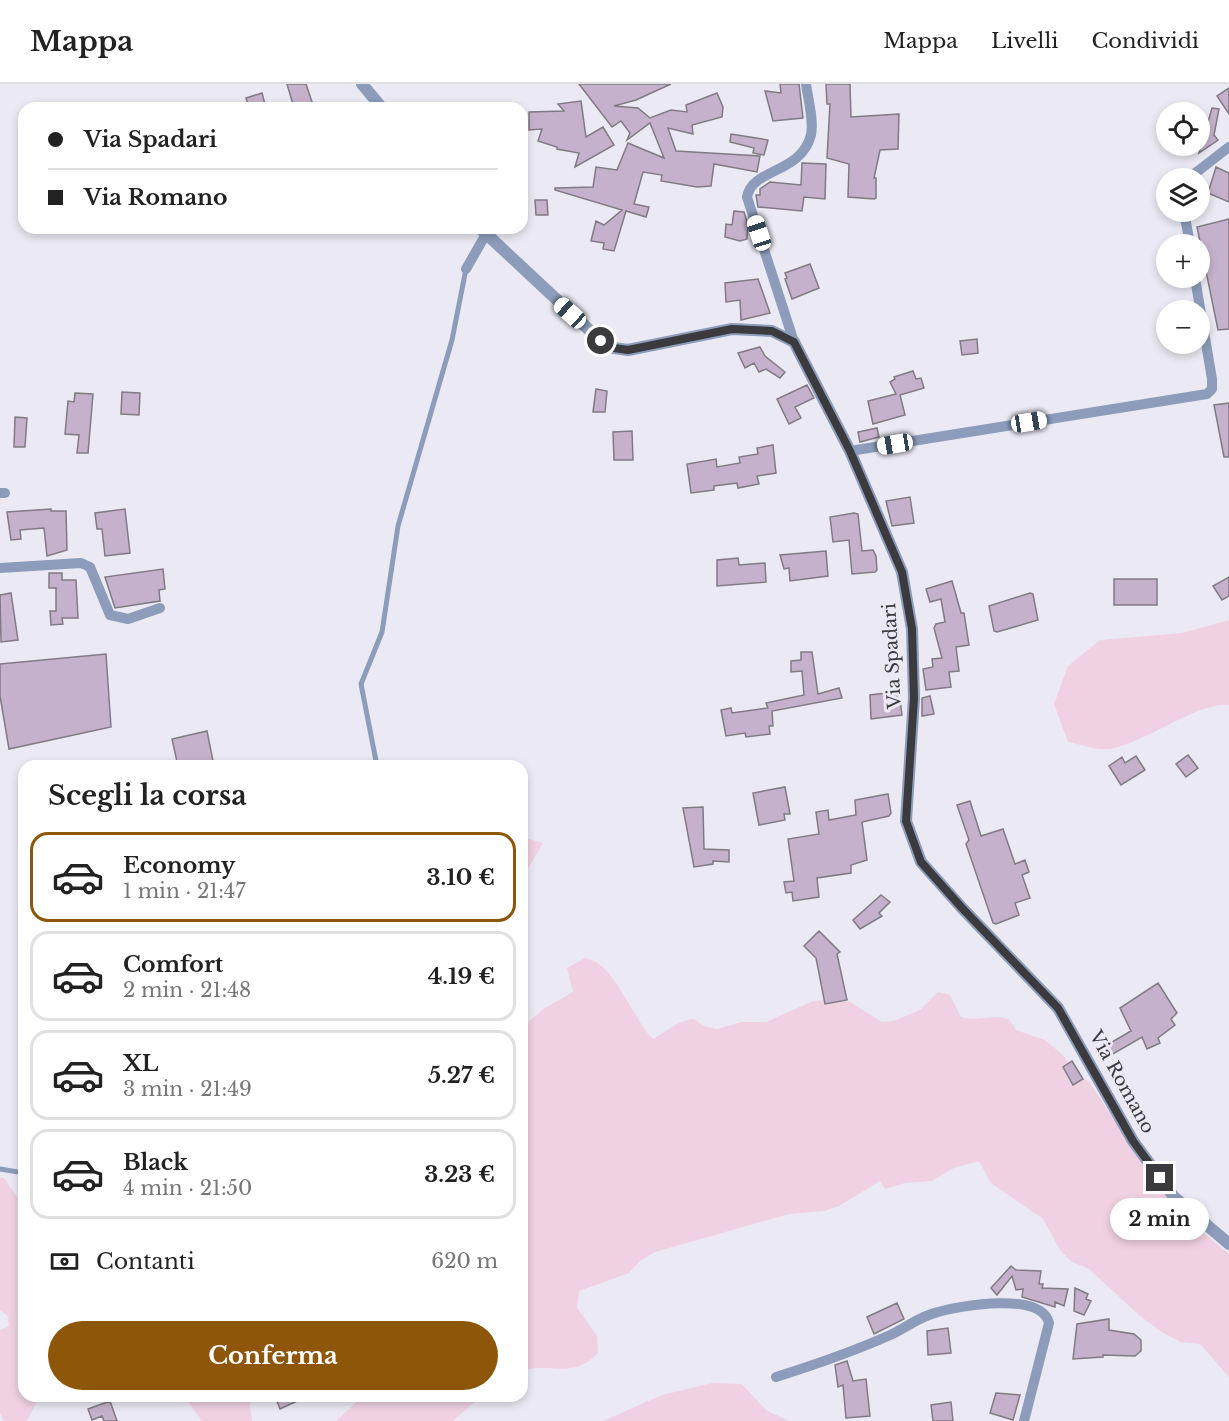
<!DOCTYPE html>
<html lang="it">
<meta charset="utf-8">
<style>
body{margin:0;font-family:"Libre Baskerville",serif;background:#f6f6f6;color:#222;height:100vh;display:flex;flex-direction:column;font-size:22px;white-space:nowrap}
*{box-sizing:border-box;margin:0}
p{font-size:20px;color:#767676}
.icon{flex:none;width:33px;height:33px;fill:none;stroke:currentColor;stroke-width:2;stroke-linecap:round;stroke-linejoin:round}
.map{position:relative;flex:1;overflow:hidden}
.side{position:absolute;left:18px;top:676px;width:510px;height:642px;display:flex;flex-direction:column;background:#fff;border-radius:18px;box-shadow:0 3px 9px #0003}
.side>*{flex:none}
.top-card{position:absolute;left:18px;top:18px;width:510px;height:132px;border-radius:18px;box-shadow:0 3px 9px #0003;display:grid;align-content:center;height:132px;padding:0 30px;background:#fff}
.fabs{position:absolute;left:1156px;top:18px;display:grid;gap:12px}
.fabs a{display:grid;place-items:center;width:54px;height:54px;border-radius:50%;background:#fff;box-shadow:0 3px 9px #0003;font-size:30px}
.end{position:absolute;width:27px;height:27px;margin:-14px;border:8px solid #3b3b3f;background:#fff;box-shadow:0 0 0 3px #fff}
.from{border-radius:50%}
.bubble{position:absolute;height:42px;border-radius:21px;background:#fff;box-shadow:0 3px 9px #0003;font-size:20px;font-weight:700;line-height:42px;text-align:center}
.car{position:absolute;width:18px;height:36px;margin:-18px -9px;border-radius:8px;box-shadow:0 0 4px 2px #0007;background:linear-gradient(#fff 24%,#345 0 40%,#fff 0 76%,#345 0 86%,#fff 0)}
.top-card b{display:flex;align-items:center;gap:21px;height:57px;font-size:22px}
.top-card b+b{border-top:2px solid #e0e0e0}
.top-card i{width:15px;height:15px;background:#222}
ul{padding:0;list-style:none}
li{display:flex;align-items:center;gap:18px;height:90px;margin:0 12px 9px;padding:0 18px;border:3px solid #e0e0e0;border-radius:18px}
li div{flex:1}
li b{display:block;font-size:22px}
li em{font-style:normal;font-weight:700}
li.active{border-color:#8d5608}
li>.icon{width:54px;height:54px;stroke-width:1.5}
h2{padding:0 30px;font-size:27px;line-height:72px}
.pay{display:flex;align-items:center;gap:15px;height:66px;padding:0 30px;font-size:22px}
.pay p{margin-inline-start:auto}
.action{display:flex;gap:12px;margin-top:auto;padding:12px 30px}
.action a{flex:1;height:69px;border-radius:36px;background:#8d5608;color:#fff;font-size:24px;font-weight:700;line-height:69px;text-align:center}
header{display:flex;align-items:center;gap:36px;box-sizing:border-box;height:84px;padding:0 30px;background:#fff;border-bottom:2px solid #e0e0e0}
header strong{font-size:28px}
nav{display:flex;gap:33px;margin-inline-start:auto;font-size:21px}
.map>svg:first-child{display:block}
.green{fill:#f0d1e1}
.building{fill:#c6b1cd;stroke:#807a82;stroke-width:1.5}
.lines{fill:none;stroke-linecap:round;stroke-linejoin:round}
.service{stroke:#8c9cba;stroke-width:5}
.minor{stroke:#8c9cba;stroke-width:10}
.tertiary{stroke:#8c9cba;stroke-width:12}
.route{stroke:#3b3b3f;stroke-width:8}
.labels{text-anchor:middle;stroke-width:6;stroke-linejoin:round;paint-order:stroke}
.street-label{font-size:18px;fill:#3b3b3f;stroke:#ebeaf4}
</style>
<header>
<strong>Mappa</strong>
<nav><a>Mappa</a><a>Livelli</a><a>Condividi</a></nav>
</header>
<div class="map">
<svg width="1229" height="1337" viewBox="0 0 1229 1337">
<rect width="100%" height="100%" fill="#ebeaf4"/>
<path class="green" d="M 1229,536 L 1229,621 C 1197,618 1146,659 1110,665 C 1097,667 1080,660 1068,658 L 1054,620 L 1068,582 L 1100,556 L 1182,549 Z
M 522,753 L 543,759 L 522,795 Z
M 585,874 C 615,878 632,935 653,955 C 668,947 676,937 694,935 L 704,942 L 717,945 L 741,938 L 766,938 L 813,917 L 825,916 L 850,918 L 882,938 L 894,937 L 920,926 L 938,908 L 950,911 L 961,933 C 978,938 992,930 1009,935 L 1016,946 L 1045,956 L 1063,971 L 1075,988 L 1089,998 L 1156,1098 L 1189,1137 L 1229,1170 L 1229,1293 L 1200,1260 L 1181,1258 L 1160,1247 L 1140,1232 L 1089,1185 L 1072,1178 L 1060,1166 L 1043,1135 L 991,1099 L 979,1077 L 954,1084 L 932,1097 L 905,1099 L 885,1105 L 880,1097 L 839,1122 L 824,1127 L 789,1130 L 655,1168 L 640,1177 L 629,1189 L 579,1207 L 577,1224 L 597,1252 L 598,1269 C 574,1295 553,1279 522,1286 L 522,943 L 545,924 L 573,908 L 567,884 Z
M 0,1094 L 4,1094 L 24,1123 L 24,1312 L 45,1313 L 37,1317 L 27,1337 L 4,1337 L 0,1329 L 0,1246 L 9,1242 L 8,1232 L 0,1226 Z
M 712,1299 L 742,1300 L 766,1326 L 789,1337 L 603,1337 L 662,1311 Z
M 185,1313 L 252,1313 L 250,1322 L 252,1337 L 202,1337 Z
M 362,1313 L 362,1312 L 480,1313 L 453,1337 L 336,1337 Z"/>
<path class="building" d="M 287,0 L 306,0 L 314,24 L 294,24 Z
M 579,0 L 671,0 L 636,16 L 614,22 L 638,24 L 650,34 L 671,26 L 687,28 L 686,21 L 717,9 L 723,23 L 722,33 L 692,41 L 693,50 L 668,44 L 676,67 L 760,72 L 757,88 L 714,80 L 711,102 L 697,103 L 661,97 L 662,91 L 643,88 L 634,120 L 649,123 L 646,133 L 626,127 L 614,167 L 603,165 L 604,159 L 591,157 L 596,137 L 604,141 L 622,126 L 555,106 L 555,104 L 593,103 L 596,83 L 617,86 L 628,59 L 664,74 L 650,39 L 627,56 L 630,49 L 621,37 L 612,43 Z
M 780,0 L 799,0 L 803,34 L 773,37 L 765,7 L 781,9 Z
M 826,0 L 850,0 L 851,33 L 899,30 L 898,65 L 880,66 L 874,94 L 876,94 L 876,114 L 874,115 L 848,113 L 849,80 L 827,74 L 830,20 L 827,20 Z
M 1229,4 L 1229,30 L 1217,12 Z
M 262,9 L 266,24 L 249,24 L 246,14 Z
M 581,17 L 586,53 L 603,43 L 614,61 L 575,83 L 579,69 L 557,65 L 557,63 L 538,57 L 542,45 L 529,46 L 529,28 L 564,27 L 558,20 Z
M 1212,24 L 1219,25 L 1214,51 L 1218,56 L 1199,69 Z
M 731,50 L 768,56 L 764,71 L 753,69 L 754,64 L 730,58 Z
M 802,79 L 826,80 L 825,115 L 804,113 L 802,127 L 758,123 L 756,111 L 760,111 L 760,105 L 770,98 L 801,101 Z
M 1216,83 L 1229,89 L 1229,118 L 1208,109 Z
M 535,116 L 547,116 L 548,131 L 536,131 Z
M 734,127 L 744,128 L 748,141 L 747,155 L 740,157 L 725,153 L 726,140 L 732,141 Z
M 1229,135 L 1229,245 L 1218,246 L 1197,143 Z
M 810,180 L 819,204 L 792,215 L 785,195 L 787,194 L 785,189 Z
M 758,195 L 770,229 L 741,236 L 740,216 L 726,218 L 725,199 Z
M 977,255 L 978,269 L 962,271 L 960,257 Z
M 760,263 L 765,272 L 785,288 L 780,294 L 766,285 L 759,288 L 754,279 L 745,284 L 738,269 Z
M 913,287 L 916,295 L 921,294 L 924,304 L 900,311 L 905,331 L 873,340 L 868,317 L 896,310 L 890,298 L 895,295 L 894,293 Z
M 807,301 L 814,314 L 795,323 L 801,334 L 789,340 L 777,315 Z
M 596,305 L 607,307 L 605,328 L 593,328 Z
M 122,308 L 140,309 L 139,331 L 121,330 Z
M 75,309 L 93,310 L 88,369 L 77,369 L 79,351 L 65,350 L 68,317 L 74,318 Z
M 1229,319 L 1229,373 L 1224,373 L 1214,321 Z
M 15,333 L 27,334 L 25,363 L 14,363 Z
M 877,344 L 879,353 L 860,358 L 858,348 Z
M 632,347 L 633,376 L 614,376 L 613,348 Z
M 773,361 L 776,389 L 757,392 L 759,400 L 738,404 L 737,399 L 714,402 L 714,406 L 691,409 L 687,380 L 716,375 L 717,383 L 740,379 L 739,373 L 758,370 L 757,364 Z
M 910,413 L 914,439 L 892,442 L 886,417 Z
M 51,425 L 51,427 L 66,427 L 67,466 L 47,472 L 44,444 L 20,446 L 21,455 L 11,456 L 7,428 Z
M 125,425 L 130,469 L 105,472 L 102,445 L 97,445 L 95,429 Z
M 854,429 L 858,430 L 862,467 L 873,466 L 876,472 L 877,486 L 875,488 L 852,490 L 849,456 L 833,458 L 830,433 Z
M 826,467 L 828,492 L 790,497 L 789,484 L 784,485 L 780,471 Z
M 738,474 L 739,481 L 765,479 L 766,498 L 717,502 L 717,476 Z
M 163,485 L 165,505 L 159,506 L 160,517 L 115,524 L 105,493 Z
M 49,489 L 62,489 L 62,496 L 76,496 L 78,534 L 62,534 L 63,540 L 51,541 L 50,527 L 56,527 L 56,504 L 49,504 Z
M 1229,493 L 1229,512 L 1222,516 L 1213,502 Z
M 1114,495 L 1157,495 L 1157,521 L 1114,521 Z
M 952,497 L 961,529 L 964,529 L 969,561 L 956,563 L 959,587 L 949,588 L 951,603 L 926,606 L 923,585 L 933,583 L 932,575 L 942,574 L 934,544 L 936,540 L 945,538 L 941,515 L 930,518 L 926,505 Z
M 11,509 L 18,556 L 1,558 L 0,511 Z
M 1030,509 L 1033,510 L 1038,536 L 997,548 L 994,547 L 989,522 Z
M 801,568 L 812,568 L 818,610 L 839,604 L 842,614 L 772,627 L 773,642 L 769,642 L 770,650 L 746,653 L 745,649 L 726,652 L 721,626 L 731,624 L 732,629 L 768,624 L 766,619 L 804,611 L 802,587 L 791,588 L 791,577 L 801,576 Z
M 106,570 L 111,643 L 9,665 L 0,612 L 0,580 Z
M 894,608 L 900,616 L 902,631 L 871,635 L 870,611 Z
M 930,612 L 934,630 L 922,632 L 922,614 Z
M 207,647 L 214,682 L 178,682 L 172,655 Z
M 1188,671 L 1198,684 L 1186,693 L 1176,680 Z
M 1136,672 L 1145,686 L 1121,701 L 1109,682 L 1122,673 L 1125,679 Z
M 785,703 L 790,730 L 784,730 L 785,736 L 759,741 L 753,709 Z
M 888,710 L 891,729 L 889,732 L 862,738 L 867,776 L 851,781 L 851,789 L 817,794 L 819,813 L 793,817 L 792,808 L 786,809 L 784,798 L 794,797 L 788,755 L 819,750 L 816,728 L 828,726 L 829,736 L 856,731 L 855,716 Z
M 970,717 L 981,752 L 1003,745 L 1015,780 L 1025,776 L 1029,788 L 1022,791 L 1030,814 L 1015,819 L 1019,831 L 996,840 L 993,839 L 966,760 L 969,756 L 957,721 Z
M 703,723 L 704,765 L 729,766 L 729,778 L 713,777 L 713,780 L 694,783 L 683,724 Z
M 881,811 L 890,818 L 879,829 L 882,832 L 860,845 L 853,836 Z
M 819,847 L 840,868 L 837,870 L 847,916 L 825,920 L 816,874 L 804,862 Z
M 1158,899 L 1177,929 L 1171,935 L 1175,941 L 1158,954 L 1160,959 L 1147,965 L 1142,953 L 1106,974 L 1100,965 L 1131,947 L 1120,924 Z
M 1072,977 L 1083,995 L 1073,1001 L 1063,983 Z
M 1011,1182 L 1016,1186 L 1041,1187 L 1039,1200 L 1043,1200 L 1042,1204 L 1068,1205 L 1064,1222 L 1055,1218 L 1055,1223 L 1022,1213 L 1023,1205 L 1016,1206 L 1012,1192 L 997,1211 L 991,1204 Z
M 1075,1204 L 1088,1210 L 1086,1215 L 1091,1217 L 1084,1231 L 1074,1227 Z
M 897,1219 L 904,1235 L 874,1250 L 867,1233 Z
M 1109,1235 L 1109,1246 L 1134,1250 L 1141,1256 L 1141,1267 L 1135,1272 L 1103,1271 L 1103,1273 L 1073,1275 L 1077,1240 Z
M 948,1244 L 951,1269 L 928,1271 L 927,1247 Z
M 847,1277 L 853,1297 L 866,1295 L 870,1332 L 846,1334 L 843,1301 L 838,1303 L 835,1281 Z
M 996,1309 L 1020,1311 L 1013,1336 L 990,1329 Z
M 275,1312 L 308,1312 L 280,1325 Z
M 110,1317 L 117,1337 L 104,1337 L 102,1332 L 92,1336 L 88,1325 Z
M 951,1318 L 953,1337 L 933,1337 L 931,1321 Z"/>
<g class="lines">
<path class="service" d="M 377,682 L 361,600 L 382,548 L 398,442 L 452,256 L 466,185
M 0,1085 L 24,1089"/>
<path class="minor" d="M 1189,94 L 1229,63
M 1184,128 L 1190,160
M 466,185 L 486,150
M 794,258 L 747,113 C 752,84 801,90 811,51 C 814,36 808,15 806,0
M 850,367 L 1207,310 L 1212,305 L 1212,295 L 1195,194
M 0,409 L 5,409
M 0,484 L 81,479 L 90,483 L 110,531 L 128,535 L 160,524
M 776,1293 C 814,1281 852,1268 888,1252 C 905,1245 919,1232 938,1228 C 960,1222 1041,1207 1049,1239 L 1024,1337"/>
<path class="tertiary" d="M 362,0 L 382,24
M 480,144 L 601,257 L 614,264 L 628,266 L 732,245 L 772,247 L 794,258 L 850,367 L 902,488 L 912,545 L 914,614 L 906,737 L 921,778 L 962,824 L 1058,924 L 1133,1057 L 1174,1113 L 1229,1160"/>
</g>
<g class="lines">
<path class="route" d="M 601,257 L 614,264 L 628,266 L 732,245 L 772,247 L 794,258 L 850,367 L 902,488 L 912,545 L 914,614 L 906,737 L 921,778 L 962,824 L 1058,924 L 1133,1057 L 1160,1094"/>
</g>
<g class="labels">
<g class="street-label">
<text transform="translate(892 572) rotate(-93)" y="6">Via Spadari</text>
<text transform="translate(1122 998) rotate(61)" y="6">Via Romano</text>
</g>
</g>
</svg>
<div class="fabs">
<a><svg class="icon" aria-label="locate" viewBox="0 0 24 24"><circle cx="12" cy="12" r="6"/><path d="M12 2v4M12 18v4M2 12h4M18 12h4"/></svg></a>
<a><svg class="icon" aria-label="layers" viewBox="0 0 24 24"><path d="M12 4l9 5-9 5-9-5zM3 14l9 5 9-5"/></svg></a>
<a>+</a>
<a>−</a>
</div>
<i class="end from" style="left:601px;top:257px"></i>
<i class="end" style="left:1160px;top:1094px"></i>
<div class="bubble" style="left:1110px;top:1114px;width:99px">2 min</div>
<i class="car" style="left:759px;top:149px;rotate:342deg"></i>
<i class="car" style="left:570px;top:229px;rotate:312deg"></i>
<i class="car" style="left:1029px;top:338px;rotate:81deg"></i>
<i class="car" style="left:895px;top:360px;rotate:261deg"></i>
<div class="top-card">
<b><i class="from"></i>Via Spadari</b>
<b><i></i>Via Romano</b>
</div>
<section class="side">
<h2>Scegli la corsa</h2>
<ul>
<li class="active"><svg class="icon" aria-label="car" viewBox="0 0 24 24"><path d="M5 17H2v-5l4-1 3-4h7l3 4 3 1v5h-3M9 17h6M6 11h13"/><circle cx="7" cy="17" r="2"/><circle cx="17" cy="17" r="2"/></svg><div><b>Economy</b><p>1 min · 21:47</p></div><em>3.10 €</em></li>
<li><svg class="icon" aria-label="car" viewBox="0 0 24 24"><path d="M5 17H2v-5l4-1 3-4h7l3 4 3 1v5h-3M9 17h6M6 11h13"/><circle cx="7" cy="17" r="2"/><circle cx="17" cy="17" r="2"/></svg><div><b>Comfort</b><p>2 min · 21:48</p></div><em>4.19 €</em></li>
<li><svg class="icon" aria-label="car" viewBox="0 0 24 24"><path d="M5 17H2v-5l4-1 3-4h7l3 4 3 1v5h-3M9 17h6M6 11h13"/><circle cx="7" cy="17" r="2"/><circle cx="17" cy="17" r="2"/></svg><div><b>XL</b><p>3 min · 21:49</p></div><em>5.27 €</em></li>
<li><svg class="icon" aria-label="car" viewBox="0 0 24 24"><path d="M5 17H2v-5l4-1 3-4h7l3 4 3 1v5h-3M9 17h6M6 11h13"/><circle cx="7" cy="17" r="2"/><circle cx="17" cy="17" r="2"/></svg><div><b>Black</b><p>4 min · 21:50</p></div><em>3.23 €</em></li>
</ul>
<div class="pay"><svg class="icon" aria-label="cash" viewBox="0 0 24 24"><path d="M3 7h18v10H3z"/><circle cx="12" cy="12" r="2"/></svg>Contanti<p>620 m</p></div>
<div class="action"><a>Conferma</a></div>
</section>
</div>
